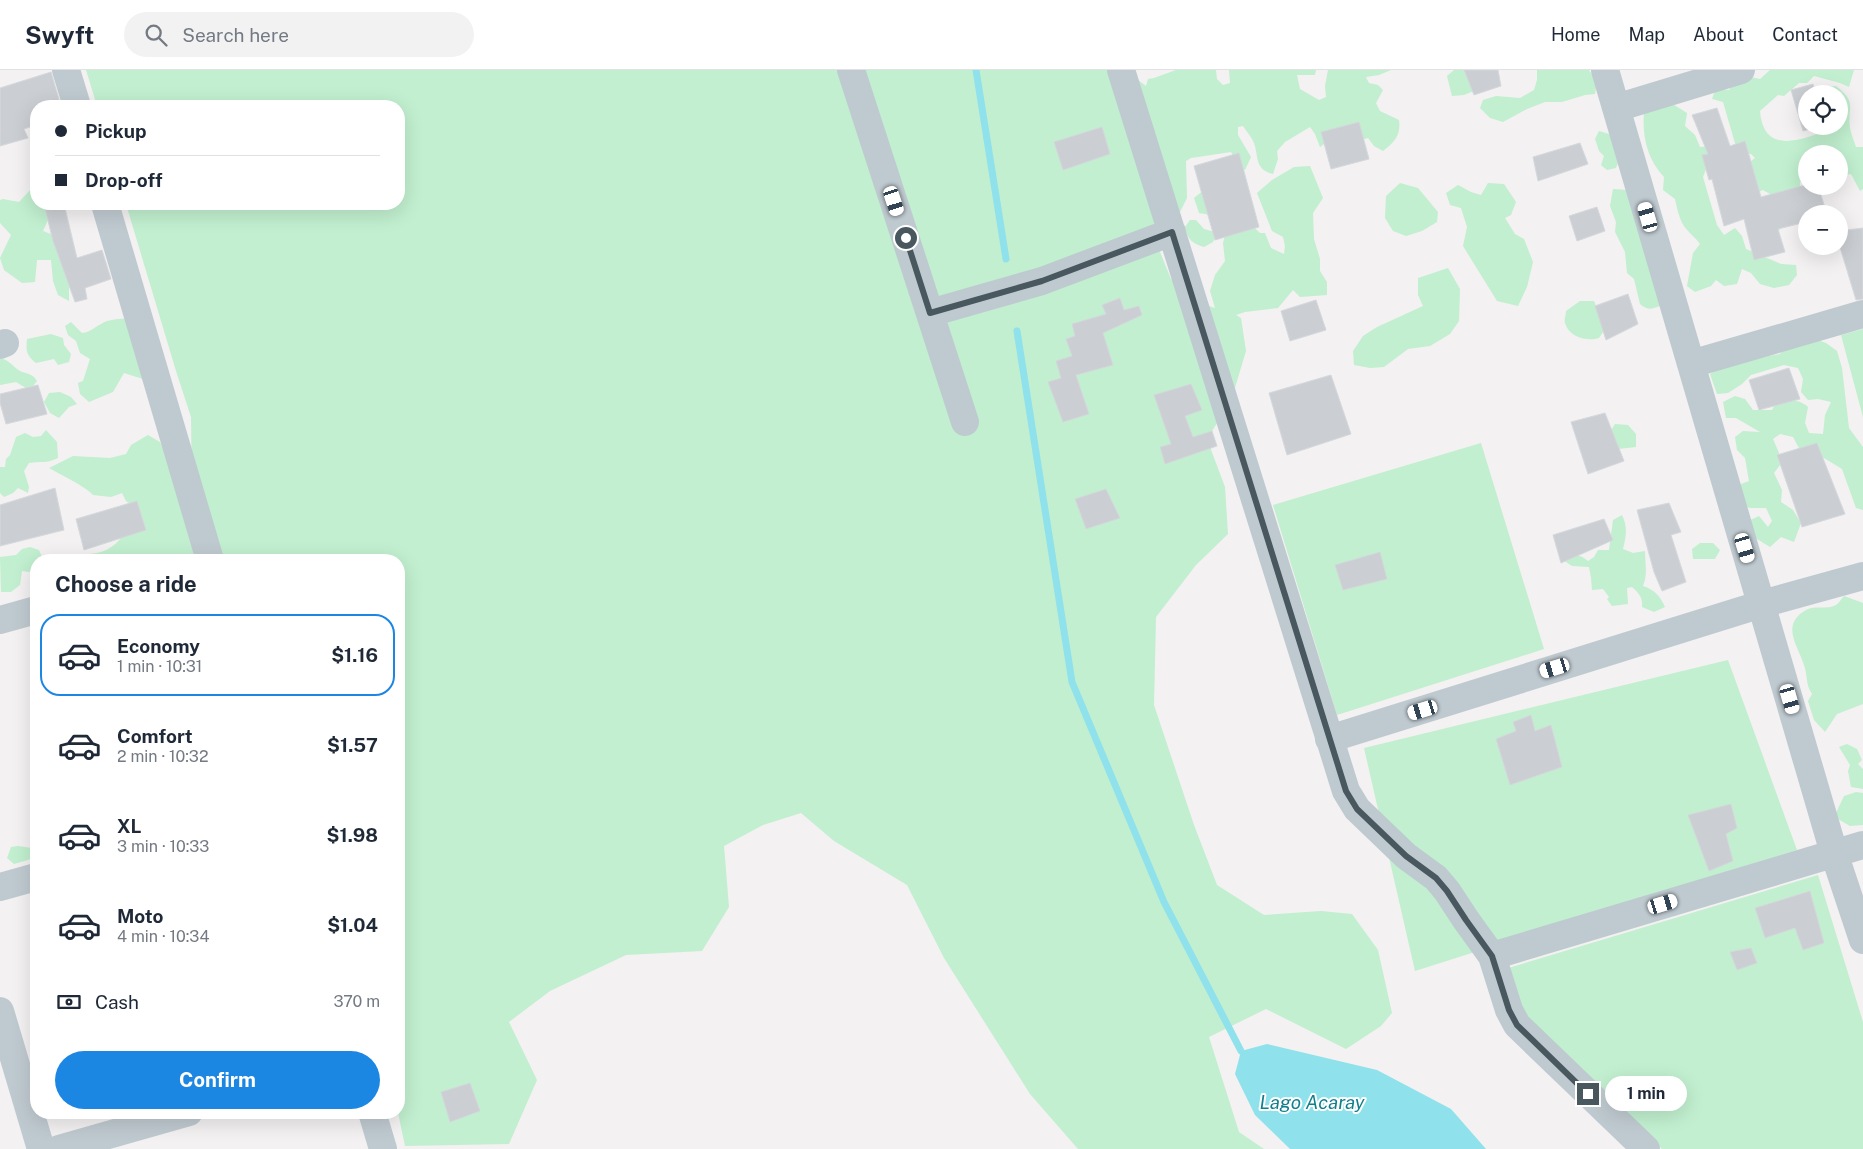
<!DOCTYPE html>
<meta charset="utf-8">
<style>
body{margin:0;font-family:"Public Sans",sans-serif;background:#f2f2f3;color:#1f2937;height:100vh;display:flex;flex-direction:column;font-size:19px;white-space:nowrap}
*{box-sizing:border-box;margin:0}
p{font-size:16px;color:#747a83}
.icon{flex:none;width:28px;height:28px;fill:none;stroke:currentColor;stroke-width:2;stroke-linecap:round;stroke-linejoin:round}
.map{position:relative;flex:1;overflow:hidden}
.details{position:absolute;left:30px;top:484px;width:375px;height:565px;display:flex;flex-direction:column;background:#fff;border-radius:20px;box-shadow:0 5px 20px #0002}
.details>*{flex:none}
.guide{position:absolute;left:30px;top:30px;width:375px;height:110px;border-radius:20px;box-shadow:0 5px 20px #0002;display:grid;align-content:center;height:110px;padding:0 25px;background:#fff}
.fabs{position:absolute;left:1798px;top:15px;display:grid;gap:10px}
.fabs a{display:grid;place-items:center;width:50px;height:50px;border-radius:50%;background:#fff;box-shadow:0 5px 20px #0002;font-size:25px}
.end{position:absolute;width:22px;height:22px;margin:-11px;border:6px solid #49575f;background:#fff;box-shadow:0 0 0 2px #fff}
.from{border-radius:50%}
.bubble{position:absolute;height:35px;border-radius:18px;background:#fff;box-shadow:0 5px 20px #0002;font-size:16px;font-weight:700;line-height:35px;text-align:center}
.car{position:absolute;width:15px;height:30px;margin:-15px -8px;border-radius:6px;box-shadow:0 0 4px 1px #0007;background:linear-gradient(#fff 24%,#345 0 40%,#fff 0 76%,#345 0 86%,#fff 0)}
.guide b{display:flex;align-items:center;gap:18px;height:48px;font-size:19px}
.guide b+b{border-top:1px solid #e0e1e3}
.guide i{width:12px;height:12px;background:#1f2937}
ul{padding:0;list-style:none}
li{display:flex;align-items:center;gap:15px;height:82px;margin:0 10px 8px;padding:0 15px;border:2px solid transparent;border-radius:20px}
li div{flex:1}
li b{display:block;font-size:19px}
li em{font-style:normal;font-weight:700}
li.active{border-color:#1c86e3}
li>.icon{width:45px;height:45px;stroke-width:1.5}
h2{padding:0 25px;font-size:22px;line-height:60px}
.pay{display:flex;align-items:center;gap:12px;height:55px;padding:0 25px;font-size:19px}
.pay p{margin-inline-start:auto}
.action{display:flex;gap:10px;margin-top:auto;padding:10px 25px}
.action a{flex:1;height:58px;border-radius:30px;background:#1c86e3;color:#fff;font-size:20px;font-weight:700;line-height:58px;text-align:center}
header{display:flex;align-items:center;gap:30px;box-sizing:border-box;height:70px;padding:0 25px;background:#fff;border-bottom:1px solid #e0e1e3}
header strong{font-size:24px}
nav{display:flex;gap:28px;margin-inline-start:auto;font-size:18px}
.search{width:350px;height:45px;background:#f2f2f3;display:flex;align-items:center;gap:12px;box-sizing:border-box;padding:0 18px;border-radius:28px;color:#747a83;font-size:19px}
.map>svg:first-child{display:block}
.green{fill:#c1efcf}
.water{fill:#8fe1eb}
.lines{fill:none;stroke-linecap:round;stroke-linejoin:round}
.stream{stroke:#8fe1eb;stroke-width:7}
.building{fill:#cbcfd3;stroke:#d5d8dc}
.minor{stroke:#bfcad0;stroke-width:28}
.route{stroke:#49575f;stroke-width:6}
.labels{text-anchor:middle;stroke-width:4;stroke-linejoin:round;paint-order:stroke}
.water-label{font-size:19px;font-style:italic;fill:#0f7f8d;stroke:#fff}
</style>
<header>
<strong>Swyft</strong>
<div class="search"><svg class="icon" aria-label="search" viewBox="0 0 24 24"><circle cx="10" cy="10" r="6"/><path d="M15 15l6 6"/></svg>Search here</div>
<nav><a>Home</a><a>Map</a><a>About</a><a>Contact</a></nav>
</header>
<div class="map">
<svg width="1863" height="1079" viewBox="0 0 1863 1079">
<rect width="100%" height="100%" fill="#f3f1f1"/>
<path class="green" d="M 86,0 L 1125,0 L 1146,16 L 1148,9 L 1154,8 L 1176,0 L 1216,0 L 1217,9 L 1223,15 L 1230,13 L 1229,0 L 1316,0 L 1315,5 L 1297,5 L 1300,19 L 1319,30 L 1326,27 L 1325,16 L 1328,0 L 1391,0 L 1379,5 L 1366,7 L 1369,13 L 1378,15 L 1383,20 L 1376,33 L 1380,41 L 1399,50 C 1401,65 1395,72 1383,81 L 1374,76 L 1368,68 L 1357,71 L 1331,69 L 1320,77 L 1315,64 L 1310,57 L 1285,72 L 1277,81 L 1278,89 L 1273,104 C 1254,99 1259,87 1254,73 C 1251,66 1246,61 1243,56 L 1238,57 L 1238,65 L 1251,87 L 1245,100 L 1238,94 L 1231,82 L 1191,88 L 1186,91 L 1187,128 L 1160,182 L 1171,209 L 1203,234 L 1215,238 L 1210,221 L 1215,205 L 1225,191 L 1223,173 L 1227,157 L 1217,146 L 1199,143 L 1194,128 L 1209,116 L 1260,163 L 1265,163 L 1271,178 L 1284,184 L 1285,176 L 1283,167 L 1272,161 L 1257,123 L 1272,110 L 1294,97 L 1310,96 L 1323,128 L 1313,143 L 1314,169 L 1320,189 L 1320,201 L 1327,212 L 1327,225 L 1300,227 L 1293,220 L 1278,238 L 1245,242 L 1236,245 L 1241,248 L 1246,281 L 1231,331 L 1207,369 L 1225,417 L 1228,464 L 1196,495 L 1156,547 L 1154,635 L 1194,755 L 1217,815 L 1264,845 L 1321,841 L 1352,844 L 1378,880 L 1392,943 L 1381,956 L 1346,979 L 1266,939 L 1209,967 L 1239,1062 L 1264,1079 L 1078,1079 L 1030,1024 L 944,888 L 907,815 L 834,771 L 801,743 L 763,755 L 724,776 L 729,837 L 702,881 L 626,885 L 550,921 L 509,952 L 537,1010 L 509,1074 L 405,1076 L 398,1043 L 399,490 L 211,490 L 192,427 L 191,347 L 176,301 L 126,134 L 399,134 L 399,36 L 97,36 Z
M 1454,0 L 1473,0 L 1481,18 L 1464,25 L 1452,26 L 1447,6 Z
M 1537,0 L 1589,0 L 1597,12 L 1595,24 L 1585,25 L 1562,32 L 1545,32 L 1527,39 L 1503,52 L 1490,48 L 1480,38 L 1483,30 L 1496,26 L 1520,28 L 1534,20 L 1537,10 Z
M 1770,0 L 1854,0 L 1849,17 L 1840,13 L 1814,6 L 1807,13 L 1799,13 L 1784,26 L 1778,25 L 1760,41 C 1763,78 1789,74 1817,64 L 1814,56 L 1839,56 L 1839,24 L 1818,24 L 1823,17 L 1836,16 C 1858,33 1847,37 1850,58 C 1851,64 1854,71 1856,77 L 1863,77 L 1863,119 L 1860,121 L 1851,104 L 1839,106 L 1839,84 L 1806,84 L 1806,110 L 1800,112 C 1801,127 1785,153 1776,165 L 1769,135 L 1770,124 L 1763,120 L 1756,123 L 1746,95 L 1755,88 L 1751,84 L 1742,84 L 1737,80 L 1723,32 L 1712,29 L 1716,18 L 1729,20 L 1732,14 L 1750,7 L 1760,9 Z
M 1671,33 L 1687,43 L 1685,56 L 1695,65 L 1700,77 L 1715,76 L 1703,107 L 1717,155 L 1724,165 L 1735,158 L 1742,166 L 1746,179 L 1781,194 L 1796,195 L 1797,205 L 1789,215 L 1774,218 L 1760,214 L 1751,203 L 1742,199 L 1737,214 L 1724,216 L 1716,210 L 1711,216 L 1695,222 L 1687,216 L 1693,183 L 1700,174 C 1696,168 1687,161 1684,156 C 1679,148 1677,138 1675,129 L 1663,120 L 1664,107 C 1647,89 1642,66 1644,42 Z
M 1599,61 L 1609,64 C 1614,72 1615,81 1619,91 L 1616,98 L 1607,100 L 1601,95 L 1604,86 L 1599,81 L 1595,69 Z
M 1400,113 L 1418,118 L 1438,142 L 1437,152 L 1422,161 L 1406,166 L 1393,161 L 1385,148 L 1386,126 Z
M 1488,113 L 1504,114 L 1516,132 L 1511,145 L 1505,148 L 1515,164 L 1524,169 L 1533,192 L 1527,217 L 1518,236 L 1497,231 L 1463,176 L 1467,157 L 1461,138 L 1450,135 L 1446,123 L 1458,115 L 1471,122 L 1481,125 Z
M 32,118 L 36,118 L 36,134 L 50,134 L 52,141 L 43,161 L 56,166 L 69,209 L 69,231 L 58,225 L 53,211 L 51,190 L 37,190 L 35,212 L 22,213 L 4,200 L 0,188 L 11,165 L 0,153 L 0,130 L 3,129 L 19,132 Z
M 1613,119 L 1628,120 L 1662,235 C 1653,239 1648,241 1640,234 L 1634,209 L 1627,203 L 1625,182 L 1615,162 L 1616,152 L 1610,136 Z
M 1190,150 L 1196,150 L 1204,159 L 1218,163 L 1213,172 L 1204,177 C 1193,174 1187,169 1185,157 Z
M 1448,198 L 1460,219 L 1459,251 L 1450,264 L 1430,276 L 1408,279 L 1384,297 L 1370,298 L 1354,295 L 1353,281 L 1363,266 L 1377,257 L 1423,236 L 1418,225 L 1418,208 Z
M 1580,231 L 1594,231 L 1605,259 L 1599,268 C 1587,272 1569,267 1565,253 C 1564,250 1566,244 1566,241 Z
M 129,248 L 143,309 L 124,303 L 113,322 L 89,332 L 80,324 L 78,313 L 83,311 L 90,289 L 80,283 L 76,271 L 68,265 L 65,256 L 71,252 L 82,263 C 91,262 93,258 101,254 C 109,249 119,249 129,248 Z
M 1863,259 L 1863,347 L 1841,265 Z
M 51,264 L 63,268 L 64,275 L 71,284 L 69,292 L 58,295 L 54,289 L 36,293 C 26,285 26,281 27,269 Z
M 1815,269 L 1826,273 L 1837,281 L 1842,298 L 1849,358 L 1863,377 L 1863,440 L 1856,438 L 1842,399 L 1824,388 L 1800,380 L 1793,367 L 1780,364 L 1773,369 L 1779,383 L 1780,395 L 1774,403 L 1782,420 L 1781,432 L 1793,440 L 1801,453 L 1794,472 L 1781,467 L 1770,477 L 1749,464 L 1748,451 L 1759,446 L 1768,457 L 1772,451 L 1766,438 L 1750,438 L 1739,434 L 1738,423 L 1741,414 L 1749,411 L 1745,388 L 1737,380 L 1735,367 L 1743,361 L 1760,362 L 1736,348 L 1726,348 L 1723,332 L 1735,326 L 1745,329 L 1753,340 L 1772,340 L 1777,331 C 1790,330 1799,329 1808,337 L 1805,353 L 1809,363 L 1823,364 L 1825,345 L 1831,332 L 1818,329 L 1808,330 L 1801,322 L 1803,309 L 1798,298 L 1784,295 L 1751,305 L 1742,314 L 1728,323 L 1717,324 L 1710,304 L 1727,293 L 1780,284 L 1784,277 Z
M 0,288 C 8,290 11,294 17,299 C 24,305 31,301 37,311 L 33,316 L 26,318 L 16,312 L 0,315 Z
M 60,322 L 71,327 L 77,334 L 69,337 L 59,348 L 50,343 L 44,332 L 49,323 Z
M 1615,354 L 1628,355 L 1636,364 L 1636,377 L 1618,379 L 1610,362 Z
M 46,360 L 57,372 L 58,388 C 46,394 41,391 29,393 L 24,401 L 29,417 L 28,423 L 18,418 L 13,423 L 4,427 L 0,423 L 0,397 L 5,397 L 6,389 L 10,385 L 16,367 L 25,363 L 33,367 L 41,366 Z
M 148,365 L 160,372 L 168,388 L 200,482 L 192,490 L 170,485 L 165,490 L 86,490 L 90,484 C 120,481 124,462 138,439 L 126,431 L 122,423 L 111,427 L 93,425 C 85,416 61,405 49,398 L 73,386 L 110,388 L 126,384 L 131,375 Z
M 1481,373 L 1544,579 L 1337,645 L 1273,435 Z
M 1622,445 C 1628,457 1626,467 1623,479 L 1633,483 L 1645,481 C 1645,495 1648,503 1643,516 C 1655,520 1660,526 1665,537 L 1654,542 L 1642,537 C 1643,528 1639,523 1632,517 L 1627,518 L 1628,534 L 1612,536 L 1607,529 L 1609,527 L 1603,519 L 1592,520 L 1591,508 L 1589,497 L 1572,496 L 1563,490 C 1573,484 1579,483 1588,491 L 1594,487 L 1598,480 L 1609,480 L 1613,450 Z
M 1700,473 L 1713,473 L 1720,480 L 1715,489 L 1693,489 L 1692,479 Z
M 30,477 L 39,480 L 42,487 L 41,490 L 36,490 L 36,499 L 29,502 L 22,501 L 20,515 L 11,522 L 1,522 L 0,487 L 16,485 L 22,479 Z
M 1844,526 L 1863,533 L 1863,634 L 1837,644 L 1825,662 L 1814,650 L 1808,631 L 1812,624 C 1805,613 1808,606 1804,595 C 1798,576 1780,555 1806,540 C 1815,535 1827,540 1836,535 C 1839,533 1841,529 1844,526 Z
M 1728,590 L 1797,780 L 1415,901 L 1364,678 Z
M 1847,674 L 1857,679 L 1862,690 L 1858,694 L 1863,699 L 1863,719 L 1851,717 L 1848,701 L 1850,695 L 1839,677 Z
M 1856,722 L 1863,723 L 1863,755 L 1850,756 L 1838,749 L 1836,743 L 1844,726 Z
M 36,769 L 36,786 L 28,790 L 14,794 L 7,788 L 11,777 L 18,776 L 32,778 Z
M 1818,805 L 1863,952 L 1863,1079 L 1662,1079 L 1490,916 L 1485,905 Z"/>
<path class="water" d="M 1267,974 L 1377,1000 L 1451,1039 L 1486,1079 L 1290,1079 L 1255,1045 L 1235,1004 L 1241,981 Z"/>
<g class="lines">
<path class="stream" d="M 976,0 L 1006,189
M 1017,261 L 1072,612 L 1164,832 L 1241,981"/>
</g>
<path class="building" d="M 1464,0 L 1498,0 L 1501,16 L 1474,25 Z
M 51,2 L 61,36 L 36,36 L 36,55 L 24,59 L 28,68 L 0,76 L 0,18 Z
M 1813,14 L 1816,24 L 1806,24 L 1806,56 L 1821,56 L 1803,61 L 1791,20 Z
M 1717,38 L 1730,76 L 1745,71 L 1761,127 L 1801,116 L 1818,116 L 1827,144 L 1806,144 L 1806,152 L 1778,159 L 1785,182 L 1754,190 L 1744,149 L 1724,156 L 1712,109 L 1709,110 L 1702,85 L 1708,84 L 1692,45 Z
M 1359,52 L 1369,89 L 1331,99 L 1321,62 Z
M 1102,57 L 1110,84 L 1063,100 L 1054,72 Z
M 1580,73 L 1588,94 L 1538,111 L 1533,87 Z
M 1239,83 L 1259,157 L 1215,170 L 1194,96 Z
M 44,134 L 64,134 L 77,188 L 102,180 L 111,209 L 85,218 L 87,229 L 75,232 L 53,171 Z
M 1597,137 L 1605,161 L 1577,171 L 1569,146 Z
M 1863,158 L 1863,229 L 1856,230 L 1839,174 L 1839,161 Z
M 1628,224 L 1638,254 L 1606,270 L 1595,236 Z
M 1120,228 L 1124,240 L 1139,236 L 1142,245 L 1103,263 L 1113,295 L 1076,305 L 1089,344 L 1063,352 L 1048,312 L 1061,308 L 1056,291 L 1072,286 L 1066,269 L 1075,266 L 1072,254 L 1106,244 L 1102,235 Z
M 1316,230 L 1326,260 L 1290,271 L 1281,241 Z
M 1789,298 L 1800,329 L 1759,340 L 1749,310 Z
M 1331,305 L 1351,364 L 1287,385 L 1269,323 Z
M 1191,314 L 1202,340 L 1185,346 L 1193,367 L 1212,361 L 1217,376 L 1165,394 L 1160,377 L 1171,374 L 1154,325 Z
M 38,315 L 47,344 L 6,354 L 0,333 L 0,324 Z
M 1605,343 L 1624,391 L 1588,404 L 1571,352 Z
M 1817,373 L 1845,444 L 1802,457 L 1777,385 Z
M 55,418 L 64,460 L 0,476 L 0,435 Z
M 1106,419 L 1120,448 L 1086,459 L 1075,429 Z
M 137,431 L 146,460 L 84,480 L 76,449 Z
M 1669,433 L 1681,462 L 1671,465 L 1686,512 L 1662,521 L 1654,502 L 1637,440 Z
M 1604,449 L 1613,470 L 1561,493 L 1553,465 Z
M 1380,482 L 1387,509 L 1343,520 L 1335,495 Z
M 1531,645 L 1535,661 L 1551,655 L 1562,697 L 1510,715 L 1496,669 L 1516,661 L 1513,652 Z
M 1731,734 L 1737,758 L 1726,764 L 1733,791 L 1709,801 L 1688,745 Z
M 1810,821 L 1824,873 L 1803,880 L 1795,858 L 1765,868 L 1755,838 Z
M 1751,878 L 1757,893 L 1737,900 L 1730,882 Z
M 470,1013 L 480,1041 L 450,1052 L 441,1022 Z"/>
<g class="lines">
<path class="minor" d="M 66,0 L 77,36
M 851,0 L 965,352
M 1121,0 L 1346,721 L 1357,739 L 1406,786 L 1436,808 L 1447,821 L 1466,850 L 1492,886 L 1509,940 L 1517,955 L 1646,1079
M 1605,0 L 1834,783 L 1863,870
M 1616,38 L 1741,0
M 105,134 L 210,490
M 930,243 L 1042,211 L 1172,162
M 0,275 L 5,273
M 1691,294 L 1863,244
M 0,550 L 36,540
M 1329,669 L 1762,534 L 1863,506
M 0,817 L 36,807
M 1492,886 L 1863,775
M 0,941 L 41,1079
M 372,1042 L 383,1079
M 59,1079 L 189,1042"/>
</g>
<g class="lines">
<path class="route" d="M 906,168 L 930,243 L 1042,211 L 1172,162 L 1346,721 L 1357,739 L 1406,786 L 1436,808 L 1447,821 L 1466,850 L 1492,886 L 1509,940 L 1517,955 L 1588,1024"/>
</g>
<g class="labels">
<g class="water-label">
<text x="1312" y="1039">Lago Acaray</text>
</g>
</g>
</svg>
<div class="fabs">
<a><svg class="icon" aria-label="locate" viewBox="0 0 24 24"><circle cx="12" cy="12" r="6"/><path d="M12 2v4M12 18v4M2 12h4M18 12h4"/></svg></a>
<a>+</a>
<a>−</a>
</div>
<i class="end from" style="left:906px;top:168px"></i>
<i class="end" style="left:1588px;top:1024px"></i>
<div class="bubble" style="left:1605px;top:1006px;width:82px">1 min</div>
<i class="car" style="left:894px;top:131px;rotate:162deg"></i>
<i class="car" style="left:1648px;top:147px;rotate:344deg"></i>
<i class="car" style="left:1745px;top:478px;rotate:163deg"></i>
<i class="car" style="left:1555px;top:598px;rotate:253deg"></i>
<i class="car" style="left:1790px;top:629px;rotate:164deg"></i>
<i class="car" style="left:1423px;top:640px;rotate:253deg"></i>
<i class="car" style="left:1663px;top:834px;rotate:73deg"></i>
<div class="guide">
<b><i class="from"></i>Pickup</b>
<b><i></i>Drop-off</b>
</div>
<section class="details">
<h2>Choose a ride</h2>
<ul>
<li class="active"><svg class="icon" aria-label="car" viewBox="0 0 24 24"><path d="M5 17H2v-5l4-1 3-4h7l3 4 3 1v5h-3M9 17h6M6 11h13"/><circle cx="7" cy="17" r="2"/><circle cx="17" cy="17" r="2"/></svg><div><b>Economy</b><p>1 min · 10:31</p></div><em>$1.16</em></li>
<li><svg class="icon" aria-label="car" viewBox="0 0 24 24"><path d="M5 17H2v-5l4-1 3-4h7l3 4 3 1v5h-3M9 17h6M6 11h13"/><circle cx="7" cy="17" r="2"/><circle cx="17" cy="17" r="2"/></svg><div><b>Comfort</b><p>2 min · 10:32</p></div><em>$1.57</em></li>
<li><svg class="icon" aria-label="car" viewBox="0 0 24 24"><path d="M5 17H2v-5l4-1 3-4h7l3 4 3 1v5h-3M9 17h6M6 11h13"/><circle cx="7" cy="17" r="2"/><circle cx="17" cy="17" r="2"/></svg><div><b>XL</b><p>3 min · 10:33</p></div><em>$1.98</em></li>
<li><svg class="icon" aria-label="car" viewBox="0 0 24 24"><path d="M5 17H2v-5l4-1 3-4h7l3 4 3 1v5h-3M9 17h6M6 11h13"/><circle cx="7" cy="17" r="2"/><circle cx="17" cy="17" r="2"/></svg><div><b>Moto</b><p>4 min · 10:34</p></div><em>$1.04</em></li>
</ul>
<div class="pay"><svg class="icon" aria-label="cash" viewBox="0 0 24 24"><path d="M3 7h18v10H3z"/><circle cx="12" cy="12" r="2"/></svg>Cash<p>370 m</p></div>
<div class="action"><a>Confirm</a></div>
</section>
</div>
